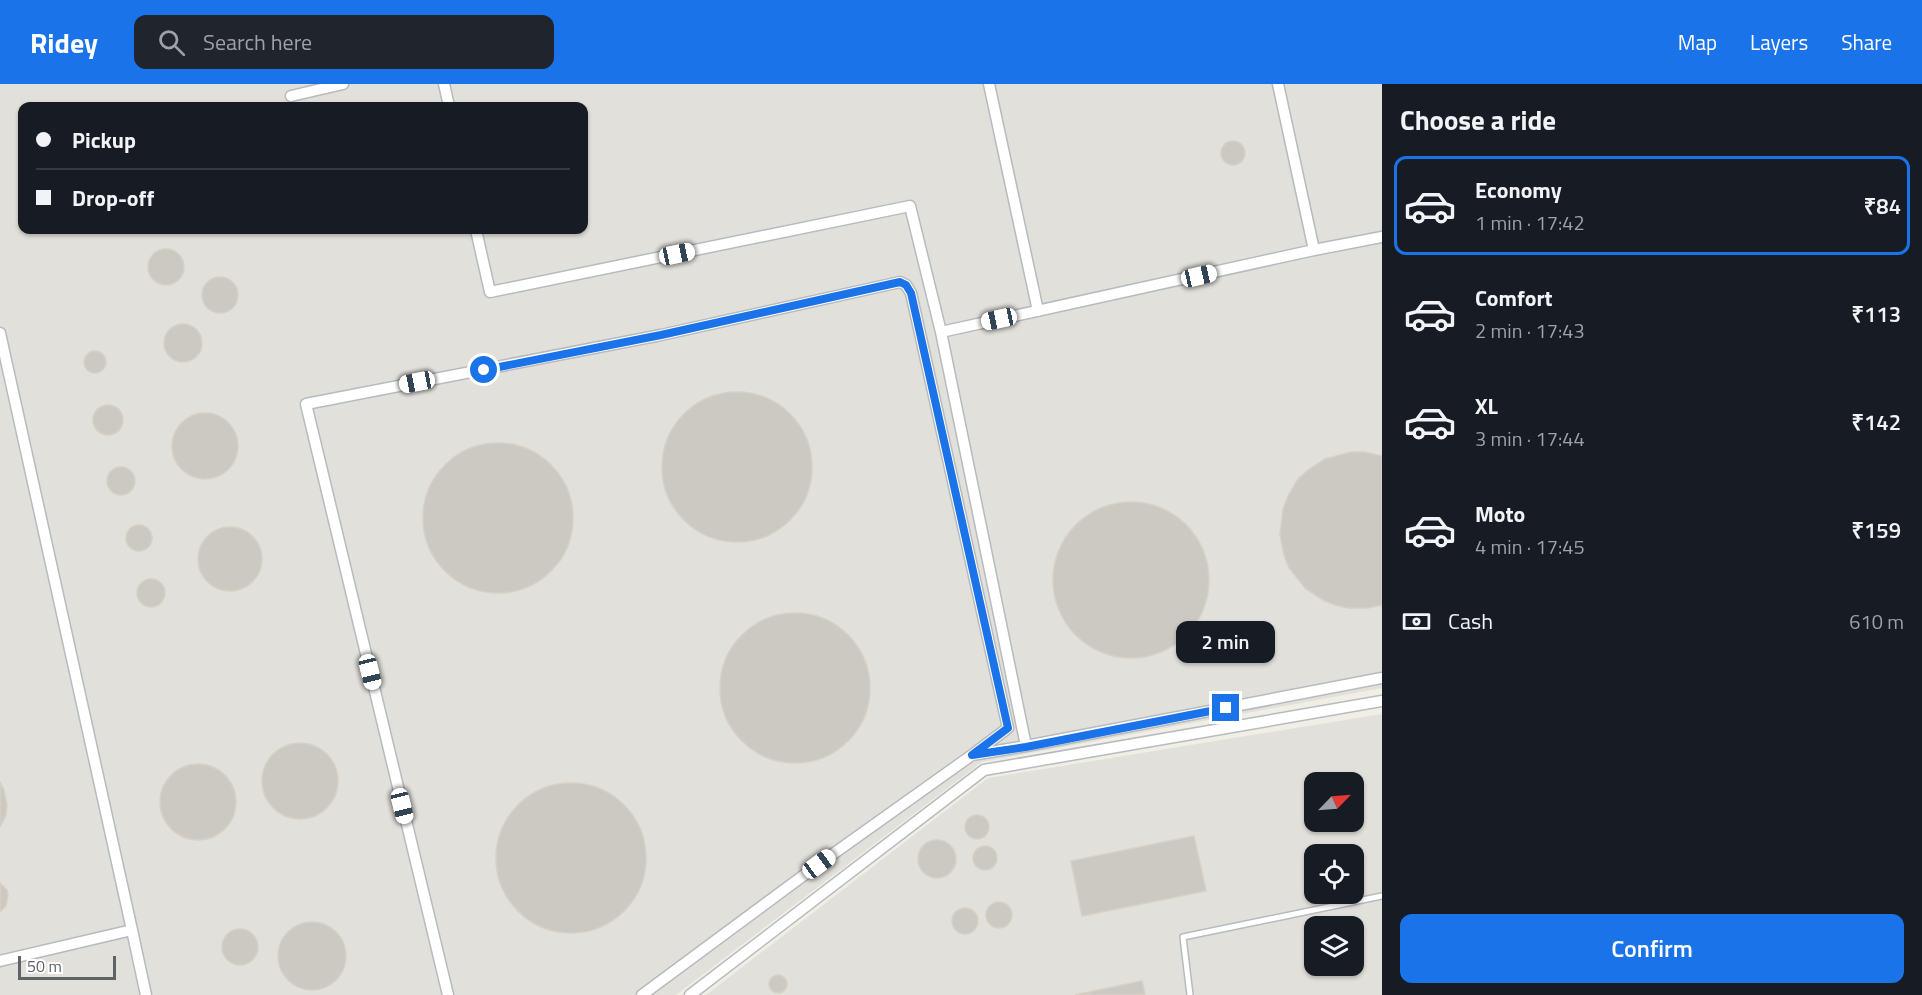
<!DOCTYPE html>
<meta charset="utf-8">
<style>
body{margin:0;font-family:"Titillium Web",sans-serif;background:#20242c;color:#f1f3f6;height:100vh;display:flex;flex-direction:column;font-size:22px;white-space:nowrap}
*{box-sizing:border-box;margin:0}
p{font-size:20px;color:#9ea1a6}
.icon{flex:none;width:33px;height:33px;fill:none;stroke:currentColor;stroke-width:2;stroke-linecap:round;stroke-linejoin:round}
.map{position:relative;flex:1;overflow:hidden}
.drawer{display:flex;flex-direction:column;background:#171b24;width:540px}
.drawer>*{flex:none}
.top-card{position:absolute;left:18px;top:18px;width:570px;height:132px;border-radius:12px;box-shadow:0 2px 4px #0004;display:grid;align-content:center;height:132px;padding:0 18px;background:#171b24}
.needle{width:39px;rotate:65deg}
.buttons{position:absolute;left:1304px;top:688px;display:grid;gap:12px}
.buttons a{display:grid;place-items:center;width:60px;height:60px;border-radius:12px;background:#171b24;box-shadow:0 2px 4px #0004;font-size:30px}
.scale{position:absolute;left:18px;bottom:15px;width:98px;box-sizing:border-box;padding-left:6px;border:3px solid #5e6368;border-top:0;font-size:16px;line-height:21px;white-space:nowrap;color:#5e6368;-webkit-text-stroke:4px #fff;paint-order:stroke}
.end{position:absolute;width:27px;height:27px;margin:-14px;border:8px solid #1a73e8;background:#fff;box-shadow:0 0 0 3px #fff}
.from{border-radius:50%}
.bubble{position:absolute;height:42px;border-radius:12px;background:#171b24;box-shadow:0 2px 4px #0004;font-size:20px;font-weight:600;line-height:42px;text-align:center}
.car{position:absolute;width:18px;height:36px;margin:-18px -9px;border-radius:8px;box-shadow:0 0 4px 2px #0007;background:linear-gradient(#fff 24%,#345 0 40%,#fff 0 76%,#345 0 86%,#fff 0)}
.top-card b{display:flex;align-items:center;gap:21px;height:57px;font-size:22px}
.top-card b+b{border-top:2px solid #363941}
.top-card i{width:15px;height:15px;background:#f1f3f6}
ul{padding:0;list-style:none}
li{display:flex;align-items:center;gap:18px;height:99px;margin:0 12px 9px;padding:0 6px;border:3px solid transparent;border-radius:12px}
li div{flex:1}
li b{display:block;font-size:22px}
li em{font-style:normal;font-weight:600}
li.active{border-color:#1a73e8}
li>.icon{width:54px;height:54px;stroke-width:1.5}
h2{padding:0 18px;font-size:27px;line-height:72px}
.pay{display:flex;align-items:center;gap:15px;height:66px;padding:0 18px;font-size:22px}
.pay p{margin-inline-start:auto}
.button{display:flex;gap:12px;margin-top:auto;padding:12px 18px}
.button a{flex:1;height:69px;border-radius:12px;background:#1a73e8;color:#fff;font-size:24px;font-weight:600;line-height:69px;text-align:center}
header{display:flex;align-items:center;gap:36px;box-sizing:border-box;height:84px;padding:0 30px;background:#1a73e8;color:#fff}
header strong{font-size:28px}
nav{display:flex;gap:33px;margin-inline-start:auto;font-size:21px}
.search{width:420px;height:54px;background:#20242c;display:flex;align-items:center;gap:15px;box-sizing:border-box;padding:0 21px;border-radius:12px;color:#9ea1a6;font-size:22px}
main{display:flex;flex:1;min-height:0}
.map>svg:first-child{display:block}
.industrial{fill:#e2e0db;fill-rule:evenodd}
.building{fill:#ccc9c3;stroke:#d7d0c4;stroke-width:1.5}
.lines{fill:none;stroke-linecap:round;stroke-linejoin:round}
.service-casing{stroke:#b7babe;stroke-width:8}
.minor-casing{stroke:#b7babe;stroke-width:13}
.service{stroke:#fff;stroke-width:5}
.minor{stroke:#fff;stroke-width:10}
.route{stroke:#1a73e8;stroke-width:8}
</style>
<header>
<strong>Ridey</strong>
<div class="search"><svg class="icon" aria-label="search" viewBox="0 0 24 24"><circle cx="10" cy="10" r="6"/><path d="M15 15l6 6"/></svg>Search here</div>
<nav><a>Map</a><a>Layers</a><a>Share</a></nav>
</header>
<main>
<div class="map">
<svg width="1382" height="911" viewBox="0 0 1382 911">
<rect width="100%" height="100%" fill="#f1eee6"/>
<path class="industrial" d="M 0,0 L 1382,0 L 1382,604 L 982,678 L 676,911 L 0,911 ZM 22,22 L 584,22 L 584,146 L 22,146 Z
M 1382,630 L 1382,911 L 706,911 L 988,694 ZM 1314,699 L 1353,699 L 1353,738 L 1314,738 ZM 1314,771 L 1353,771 L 1353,810 L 1314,810 ZM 1314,843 L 1353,843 L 1353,882 L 1314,882 Z"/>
<path class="building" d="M1221 69a12 12 0 1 1 24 0a12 12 0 1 1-24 0Z
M148 183a18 18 0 1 1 36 0a18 18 0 1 1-36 0Z
M202 211a18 18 0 1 1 36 0a18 18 0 1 1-36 0Z
M164 259a19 19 0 1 1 38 0a19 19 0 1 1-38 0Z
M84 278a11 11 0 1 1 22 0a11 11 0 1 1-22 0Z
M662 383a75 75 0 1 1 150 0a75 75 0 1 1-150 0Z
M93 336a15 15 0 1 1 30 0a15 15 0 1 1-30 0Z
M172 362a33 33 0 1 1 66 0a33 33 0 1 1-66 0Z
M423 434a75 75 0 1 1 150 0a75 75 0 1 1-150 0Z
M 1351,368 L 1364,368 L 1382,372 L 1382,521 L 1368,524 L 1348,524 L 1335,521 L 1323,516 L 1306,505 L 1289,484 L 1284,471 L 1280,451 L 1283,425 L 1288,412 L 1298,395 L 1308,386 L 1325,375 Z
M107 397a14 14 0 1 1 28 0a14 14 0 1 1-28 0Z
M1053 496a78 78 0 1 1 156 0a78 78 0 1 1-156 0Z
M126 454a13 13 0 1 1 26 0a13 13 0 1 1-26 0Z
M198 475a32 32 0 1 1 64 0a32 32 0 1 1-64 0Z
M137 509a14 14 0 1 1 28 0a14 14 0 1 1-28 0Z
M720 604a75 75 0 1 1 150 0a75 75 0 1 1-150 0Z
M262 697a38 38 0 1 1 76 0a38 38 0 1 1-76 0Z
M160 718a38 38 0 1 1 76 0a38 38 0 1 1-76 0Z
M 0,698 L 4,706 L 7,721 L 6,731 L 0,743 Z
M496 774a75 75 0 1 1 150 0a75 75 0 1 1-150 0Z
M965 743a12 12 0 1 1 24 0a12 12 0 1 1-24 0Z
M 1194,752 L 1206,807 L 1082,832 L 1071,777 Z
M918 775a19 19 0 1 1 38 0a19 19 0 1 1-38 0Z
M973 774a12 12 0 1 1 24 0a12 12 0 1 1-24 0Z
M 0,799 L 7,806 L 8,811 L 6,822 L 0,828 Z
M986 831a13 13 0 1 1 26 0a13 13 0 1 1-26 0Z
M952 837a13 13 0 1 1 26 0a13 13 0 1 1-26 0Z
M278 872a34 34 0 1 1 68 0a34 34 0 1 1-68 0Z
M222 863a18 18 0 1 1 36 0a18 18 0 1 1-36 0Z
M769 900a9 9 0 1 1 18 0a9 9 0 1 1-18 0Z
M 1142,897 L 1145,911 L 1075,911 Z"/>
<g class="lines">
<g class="service-casing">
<path id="service" d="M 1190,911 L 1183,853 L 1382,812"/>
</g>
<g class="minor-casing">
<path id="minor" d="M 444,0 L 449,22
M 989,0 L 1038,227
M 1278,0 L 1314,166 L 1382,153
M 291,12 L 343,0
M 476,146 L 490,208 L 910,122 L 941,248
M 1314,166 L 941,248 L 1026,662 L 1382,594
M 0,249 L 132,846 L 0,877
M 132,846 L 146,911
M 448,911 L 306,320 L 661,251 L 900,198 L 906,201 L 911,209 L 1008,644 L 972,671
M 642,911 L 819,780 L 972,671 L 1026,662
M 690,911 L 984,686 L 1382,617"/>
</g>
<use href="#service" class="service"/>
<use href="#minor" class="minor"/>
</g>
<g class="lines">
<path class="route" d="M 484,286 L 661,251 L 900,198 L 906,201 L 911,209 L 1008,644 L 972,671 L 1026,663 L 1226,624"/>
</g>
</svg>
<div class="buttons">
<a><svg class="needle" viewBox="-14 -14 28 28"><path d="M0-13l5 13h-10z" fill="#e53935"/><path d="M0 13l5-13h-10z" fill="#9ea1a6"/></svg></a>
<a><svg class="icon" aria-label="locate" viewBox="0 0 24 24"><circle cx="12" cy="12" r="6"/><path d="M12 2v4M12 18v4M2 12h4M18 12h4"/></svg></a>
<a><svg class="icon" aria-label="layers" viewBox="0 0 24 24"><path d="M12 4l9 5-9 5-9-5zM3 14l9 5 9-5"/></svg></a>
</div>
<div class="scale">50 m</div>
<i class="end from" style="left:484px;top:286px"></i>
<i class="end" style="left:1226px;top:624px"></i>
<div class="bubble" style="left:1176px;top:537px;width:99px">2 min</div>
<i class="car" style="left:677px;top:170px;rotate:78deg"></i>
<i class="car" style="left:1199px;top:192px;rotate:77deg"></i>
<i class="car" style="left:999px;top:235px;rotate:258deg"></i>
<i class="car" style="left:417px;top:298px;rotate:259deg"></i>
<i class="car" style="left:370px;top:588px;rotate:166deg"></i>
<i class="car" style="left:402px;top:722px;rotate:166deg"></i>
<i class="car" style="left:819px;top:780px;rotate:54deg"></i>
<div class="top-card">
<b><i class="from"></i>Pickup</b>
<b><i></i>Drop-off</b>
</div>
</div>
<section class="drawer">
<h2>Choose a ride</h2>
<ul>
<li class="active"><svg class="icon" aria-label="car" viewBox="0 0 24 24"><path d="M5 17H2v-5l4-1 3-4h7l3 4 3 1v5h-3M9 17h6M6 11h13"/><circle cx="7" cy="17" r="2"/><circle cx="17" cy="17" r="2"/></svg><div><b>Economy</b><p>1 min · 17:42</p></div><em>₹84</em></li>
<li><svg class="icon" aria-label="car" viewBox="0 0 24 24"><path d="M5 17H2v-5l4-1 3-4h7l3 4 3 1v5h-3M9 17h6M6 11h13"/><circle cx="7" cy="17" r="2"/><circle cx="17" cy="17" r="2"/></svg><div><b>Comfort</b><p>2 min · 17:43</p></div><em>₹113</em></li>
<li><svg class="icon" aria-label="car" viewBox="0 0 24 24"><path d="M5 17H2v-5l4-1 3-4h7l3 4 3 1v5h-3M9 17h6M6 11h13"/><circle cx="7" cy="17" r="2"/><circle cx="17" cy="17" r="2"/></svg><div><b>XL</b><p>3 min · 17:44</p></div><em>₹142</em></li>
<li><svg class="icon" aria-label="car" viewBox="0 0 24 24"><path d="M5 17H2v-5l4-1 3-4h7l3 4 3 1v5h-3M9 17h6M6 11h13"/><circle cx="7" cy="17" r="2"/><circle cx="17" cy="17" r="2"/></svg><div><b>Moto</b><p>4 min · 17:45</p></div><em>₹159</em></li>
</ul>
<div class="pay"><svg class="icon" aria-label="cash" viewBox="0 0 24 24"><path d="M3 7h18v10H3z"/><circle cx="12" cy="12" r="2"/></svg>Cash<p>610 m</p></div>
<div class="button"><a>Confirm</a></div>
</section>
</main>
